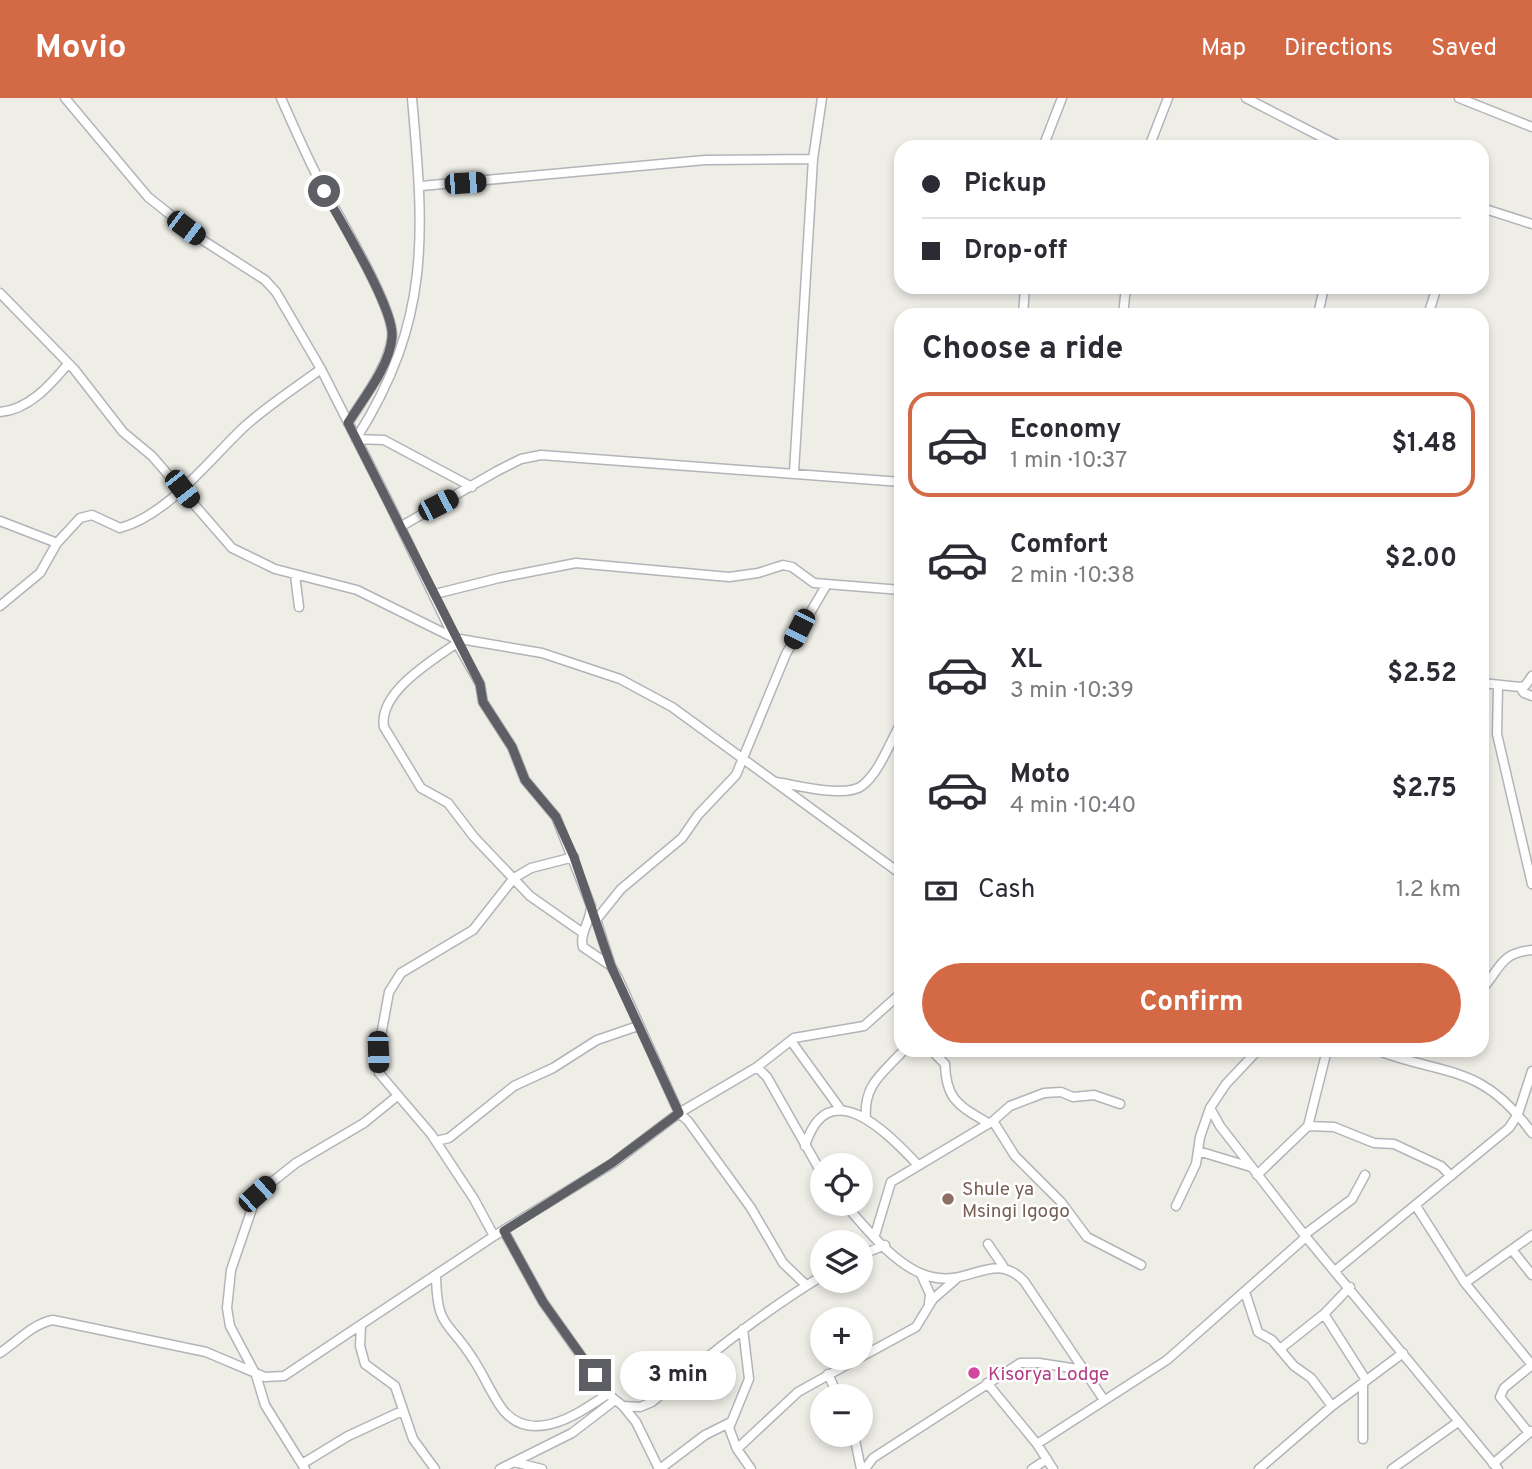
<!DOCTYPE html>
<meta charset="utf-8">
<style>
body{margin:0;font-family:Overpass,sans-serif;background:#f7f7f7;color:#2b2b33;height:100vh;display:flex;flex-direction:column;font-size:26px;white-space:nowrap}
*{box-sizing:border-box;margin:0}
p{font-size:23px;color:#7c7c81}
.icon{flex:none;width:38px;height:38px;fill:none;stroke:currentColor;stroke-width:2;stroke-linecap:round;stroke-linejoin:round}
.map{position:relative;flex:1;overflow:hidden}
.drawer{position:absolute;left:894px;top:210px;width:595px;height:749px;display:flex;flex-direction:column;background:#fff;border-radius:21px;box-shadow:0 4px 10px #0003}
.drawer>*{flex:none}
.top-card{position:absolute;left:894px;top:42px;width:595px;height:154px;border-radius:21px;box-shadow:0 4px 10px #0003;display:grid;align-content:center;height:154px;padding:0 28px;background:#fff}
.tools{position:absolute;left:810px;top:1055px;display:grid;gap:14px}
.tools a{display:grid;place-items:center;width:63px;height:63px;border-radius:50%;background:#fff;box-shadow:0 4px 10px #0003;font-size:35px}
.end{position:absolute;width:32px;height:32px;margin:-16px;border:9px solid #5d5f64;background:#fff;box-shadow:0 0 0 4px #fff}
.from{border-radius:50%}
.bubble{position:absolute;height:49px;border-radius:24px;background:#fff;box-shadow:0 4px 10px #0003;font-size:23px;font-weight:700;line-height:49px;text-align:center}
.car{position:absolute;width:21px;height:42px;margin:-21px -10px;border-radius:9px;box-shadow:0 0 5px 2px #0007;background:linear-gradient(#222 24%,#8ab4d8 0 40%,#222 0 76%,#8ab4d8 0 86%,#222 0)}
.top-card b{display:flex;align-items:center;gap:24px;height:66px;font-size:26px}
.top-card b+b{border-top:2px solid #e1e1e2}
.top-card i{width:18px;height:18px;background:#2b2b33}
ul{padding:0;list-style:none}
li{display:flex;align-items:center;gap:21px;height:105px;margin:0 14px 10px;padding:0 14px;border:4px solid transparent;border-radius:21px}
li div{flex:1}
li b{display:block;font-size:26px}
li em{font-style:normal;font-weight:700}
li.active{border-color:#d46946}
li>.icon{width:63px;height:63px;stroke-width:1.5}
h2{padding:0 28px;font-size:32px;line-height:84px}
.pay{display:flex;align-items:center;gap:18px;height:77px;padding:0 28px;font-size:26px}
.pay p{margin-inline-start:auto}
.button{display:flex;gap:14px;margin-top:auto;padding:14px 28px}
.button a{flex:1;height:80px;border-radius:42px;background:#d46946;color:#fff;font-size:28px;font-weight:700;line-height:80px;text-align:center}
header{display:flex;align-items:center;gap:42px;box-sizing:border-box;height:98px;padding:0 35px;background:#d46946;color:#fff}
header strong{font-size:33px}
nav{display:flex;gap:38px;margin-inline-start:auto;font-size:24px}
.map>svg:first-child{display:block}
.lines{fill:none;stroke-linecap:round;stroke-linejoin:round}
.minor-casing{stroke:#b3b4b9;stroke-width:11}
.minor{stroke:#fff;stroke-width:8}
.route{stroke:#5d5f64;stroke-width:9}
.education-dot{fill:#8d6e63;stroke:#fff;stroke-width:2.5}
.hotel-dot{fill:#d1479c;stroke:#fff;stroke-width:2.5}
.labels{text-anchor:middle;stroke-width:5;stroke-linejoin:round;paint-order:stroke}
.education-label{font-size:19px;fill:#785e54;stroke:#fff;text-anchor:start}
.hotel-label{font-size:19px;fill:#b23c85;stroke:#fff;text-anchor:start}
</style>
<header>
<strong>Movio</strong>
<nav><a>Map</a><a>Directions</a><a>Saved</a></nav>
</header>
<div class="map">
<svg width="1532" height="1371" viewBox="0 0 1532 1371">
<rect width="100%" height="100%" fill="#eeede6"/>
<g class="lines">
<g class="minor-casing">
<path id="minor" d="M 281,0 C 292,25 303,50 315,74 C 331,106 395,209 392,239 C 389,268 363,301 348,325
M 1246,0 L 1341,49
M 1459,0 L 1532,29
M 1043,49 L 1062,0
M 1149,49 L 1168,0
M 421,88 L 705,62 L 813,61
M 1482,110 L 1532,126
M 0,195 L 74,271 L 123,334 L 152,358 L 232,450 L 275,471 L 357,492 L 454,540 L 542,555 L 620,581 L 672,609 L 901,776
M 1023,217 L 1025,189
M 1123,217 L 1126,189
M 1318,217 L 1324,189
M 1428,217 L 1437,189
M 0,314 C 29,312 51,286 68,266
M 356,341 C 432,221 424,135 412,0
M 356,341 L 384,342 L 472,389
M 794,374 L 813,61 L 822,0
M 0,423 L 57,445
M 400,429 L 497,373 L 521,361 L 541,357 L 901,384
M 295,477 L 299,509
M 435,496 L 499,480 L 576,465 L 729,479 L 758,475 L 783,467 L 792,469 L 814,485 L 901,492
M 0,508 L 40,475 L 57,445 L 80,420 L 92,417 L 120,430 C 168,417 209,362 244,329 C 267,308 295,290 321,271
M 457,545 C 433,562 378,594 384,629 L 421,690 L 448,705 L 474,739 L 530,798 L 583,835
M 1482,585 L 1520,589 L 1525,588 L 1532,578
M 1498,588 L 1497,636 L 1532,786
M 1520,589 L 1524,595 L 1532,598
M 776,684 C 797,687 847,701 863,687 C 880,673 890,644 901,625
M 595,818 L 611,868
M 596,822 L 621,791 L 682,740 L 698,717 L 736,677 L 786,556 L 827,486
M 1482,891 C 1501,871 1499,855 1532,852
M 791,943 L 841,1012
M 931,952 L 945,966 C 946,1003 960,1008 988,1025
M 1327,952 L 1308,1028 L 1334,1029 L 1374,1045 L 1394,1046 L 1441,1068 L 1451,1078
M 1376,952 C 1447,979 1481,965 1532,1035
M 1397,959 L 1405,952
M 757,969 L 794,940 L 864,928 L 901,895
M 1210,1010 L 1220,1028 L 1306,1139 L 1498,1371
M 866,1021 C 863,987 882,976 904,952
M 993,1023 L 1015,1058 L 1061,1104 L 1087,1139 L 1141,1167
M 436,1043 L 449,1040 L 514,988 L 553,970 L 597,942 L 638,928
M 805,1048 C 828,974 886,1033 918,1067
M 1198,1053 L 1251,1069
M 1257,1077 L 1308,1028
M 845,1106 C 866,1131 899,1172 932,1179 C 971,1188 994,1152 1024,1183 L 1104,1302
M 1176,1108 L 1196,1066 L 1200,1039 L 1210,1010 L 1226,986 L 1258,952
M 1416,1108 L 1465,1185 L 1532,1267
M 504,1133 L 543,1204 L 608,1296 L 623,1308 L 640,1309 L 652,1304 C 707,1259 761,1215 822,1178
M 875,1137 L 891,1084 L 993,1023 L 1010,1008 L 1044,995 L 1061,994 L 1073,999 L 1094,997 L 1120,1006
M 1304,1137 L 1352,1101 L 1365,1077
M 494,1138 L 474,1101 L 431,1036 L 379,975 L 378,954 L 389,894 L 401,875 L 473,832 L 514,780 L 531,770 L 574,759
M 988,1146 L 1003,1168
M 1513,1153 L 1532,1177
M 861,1157 L 885,1147
M 1336,1172 L 1509,1030 L 1518,1016 L 1532,973
M 921,1176 L 930,1196 L 929,1205
M 436,1177 C 437,1232 448,1221 473,1261 C 484,1277 491,1296 503,1312 C 533,1348 579,1315 608,1296
M 1465,1185 L 1532,1137
M 805,1186 L 783,1165 L 751,1110 L 688,1023 L 679,1015 L 757,969 L 767,979 L 822,1076
M 1350,1189 L 1324,1216 L 1366,1282
M 1245,1194 L 1258,1234 L 1272,1242 L 1294,1268 L 1311,1280 L 1332,1308
M 361,1227 L 360,1248 L 365,1266 L 395,1288 L 413,1341 L 435,1371
M 743,1231 L 749,1281 L 729,1330 L 737,1351 L 751,1371
M 1280,1251 L 1324,1216
M 0,1255 C 18,1243 32,1226 53,1222 L 206,1254 L 265,1279 L 284,1278 L 494,1138 L 613,1065 L 679,1015 L 618,880 L 611,868 L 583,849 C 579,835 591,823 591,808 L 556,719 L 525,682 L 512,649 L 483,604 L 480,586 L 454,540 L 389,405 L 321,271 L 276,194 L 265,182 L 201,141 L 148,99 L 65,0
M 861,1259 L 916,1229 L 933,1201 L 956,1181
M 828,1276 L 838,1298
M 987,1285 L 1037,1346 L 1053,1371
M 1363,1285 L 1363,1341
M 623,1308 L 636,1324 L 659,1371
M 1529,1335 L 1500,1299 L 1504,1290 L 1532,1267
M 854,1337 L 861,1371
M 1037,1346 L 1167,1262 L 1306,1139
M 737,1351 L 798,1294 L 859,1260
M 514,1364 L 542,1371
M 302,1366 L 348,1338 L 402,1313
M 1493,1366 L 1531,1333
M 305,1371 L 265,1307 L 256,1277 L 230,1228 L 227,1210 L 231,1172 L 257,1096 L 296,1065 L 364,1025 L 396,999
M 500,1371 L 572,1335 L 615,1302
M 660,1371 L 705,1337 L 729,1325
M 865,1371 L 873,1360 L 1020,1265 L 1039,1265 L 1084,1272
M 1032,1371 L 1047,1361
M 1259,1371 L 1332,1308 L 1403,1255
M 1392,1371 L 1458,1324"/>
</g>
<use href="#minor" class="minor"/>
</g>
<g class="lines">
<path class="route" d="M 324,93 C 339,121 395,211 392,239 C 390,268 363,301 348,325 L 480,586 L 483,604 L 512,649 L 525,682 L 556,719 L 574,759 L 611,868 L 679,1015 L 612,1065 L 504,1133 L 543,1204 L 595,1277"/>
</g>
<circle class="education-dot" cx="948" cy="1101" r="7"/>
<circle class="hotel-dot" cx="974" cy="1275" r="7"/>
<g class="labels">
<g class="education-label">
<text x="962" y="1097">Shule ya<tspan x="962" dy="22">Msingi Igogo</tspan></text>
</g>
<g class="hotel-label">
<text x="988" y="1282">Kisorya Lodge</text>
</g>
</g>
</svg>
<div class="tools">
<a><svg class="icon" aria-label="locate" viewBox="0 0 24 24"><circle cx="12" cy="12" r="6"/><path d="M12 2v4M12 18v4M2 12h4M18 12h4"/></svg></a>
<a><svg class="icon" aria-label="layers" viewBox="0 0 24 24"><path d="M12 4l9 5-9 5-9-5zM3 14l9 5 9-5"/></svg></a>
<a>+</a>
<a>−</a>
</div>
<i class="end from" style="left:324px;top:93px"></i>
<i class="end" style="left:595px;top:1277px"></i>
<div class="bubble" style="left:620px;top:1253px;width:116px">3 min</div>
<i class="car" style="left:465px;top:85px;rotate:86deg"></i>
<i class="car" style="left:186px;top:130px;rotate:127deg"></i>
<i class="car" style="left:182px;top:391px;rotate:142deg"></i>
<i class="car" style="left:438px;top:407px;rotate:63deg"></i>
<i class="car" style="left:799px;top:531px;rotate:207deg"></i>
<i class="car" style="left:378px;top:954px;rotate:178deg"></i>
<i class="car" style="left:257px;top:1096px;rotate:48deg"></i>
<div class="top-card">
<b><i class="from"></i>Pickup</b>
<b><i></i>Drop-off</b>
</div>
<section class="drawer">
<h2>Choose a ride</h2>
<ul>
<li class="active"><svg class="icon" aria-label="car" viewBox="0 0 24 24"><path d="M5 17H2v-5l4-1 3-4h7l3 4 3 1v5h-3M9 17h6M6 11h13"/><circle cx="7" cy="17" r="2"/><circle cx="17" cy="17" r="2"/></svg><div><b>Economy</b><p>1 min · 10:37</p></div><em>$1.48</em></li>
<li><svg class="icon" aria-label="car" viewBox="0 0 24 24"><path d="M5 17H2v-5l4-1 3-4h7l3 4 3 1v5h-3M9 17h6M6 11h13"/><circle cx="7" cy="17" r="2"/><circle cx="17" cy="17" r="2"/></svg><div><b>Comfort</b><p>2 min · 10:38</p></div><em>$2.00</em></li>
<li><svg class="icon" aria-label="car" viewBox="0 0 24 24"><path d="M5 17H2v-5l4-1 3-4h7l3 4 3 1v5h-3M9 17h6M6 11h13"/><circle cx="7" cy="17" r="2"/><circle cx="17" cy="17" r="2"/></svg><div><b>XL</b><p>3 min · 10:39</p></div><em>$2.52</em></li>
<li><svg class="icon" aria-label="car" viewBox="0 0 24 24"><path d="M5 17H2v-5l4-1 3-4h7l3 4 3 1v5h-3M9 17h6M6 11h13"/><circle cx="7" cy="17" r="2"/><circle cx="17" cy="17" r="2"/></svg><div><b>Moto</b><p>4 min · 10:40</p></div><em>$2.75</em></li>
</ul>
<div class="pay"><svg class="icon" aria-label="cash" viewBox="0 0 24 24"><path d="M3 7h18v10H3z"/><circle cx="12" cy="12" r="2"/></svg>Cash<p>1.2 km</p></div>
<div class="button"><a>Confirm</a></div>
</section>
</div>
